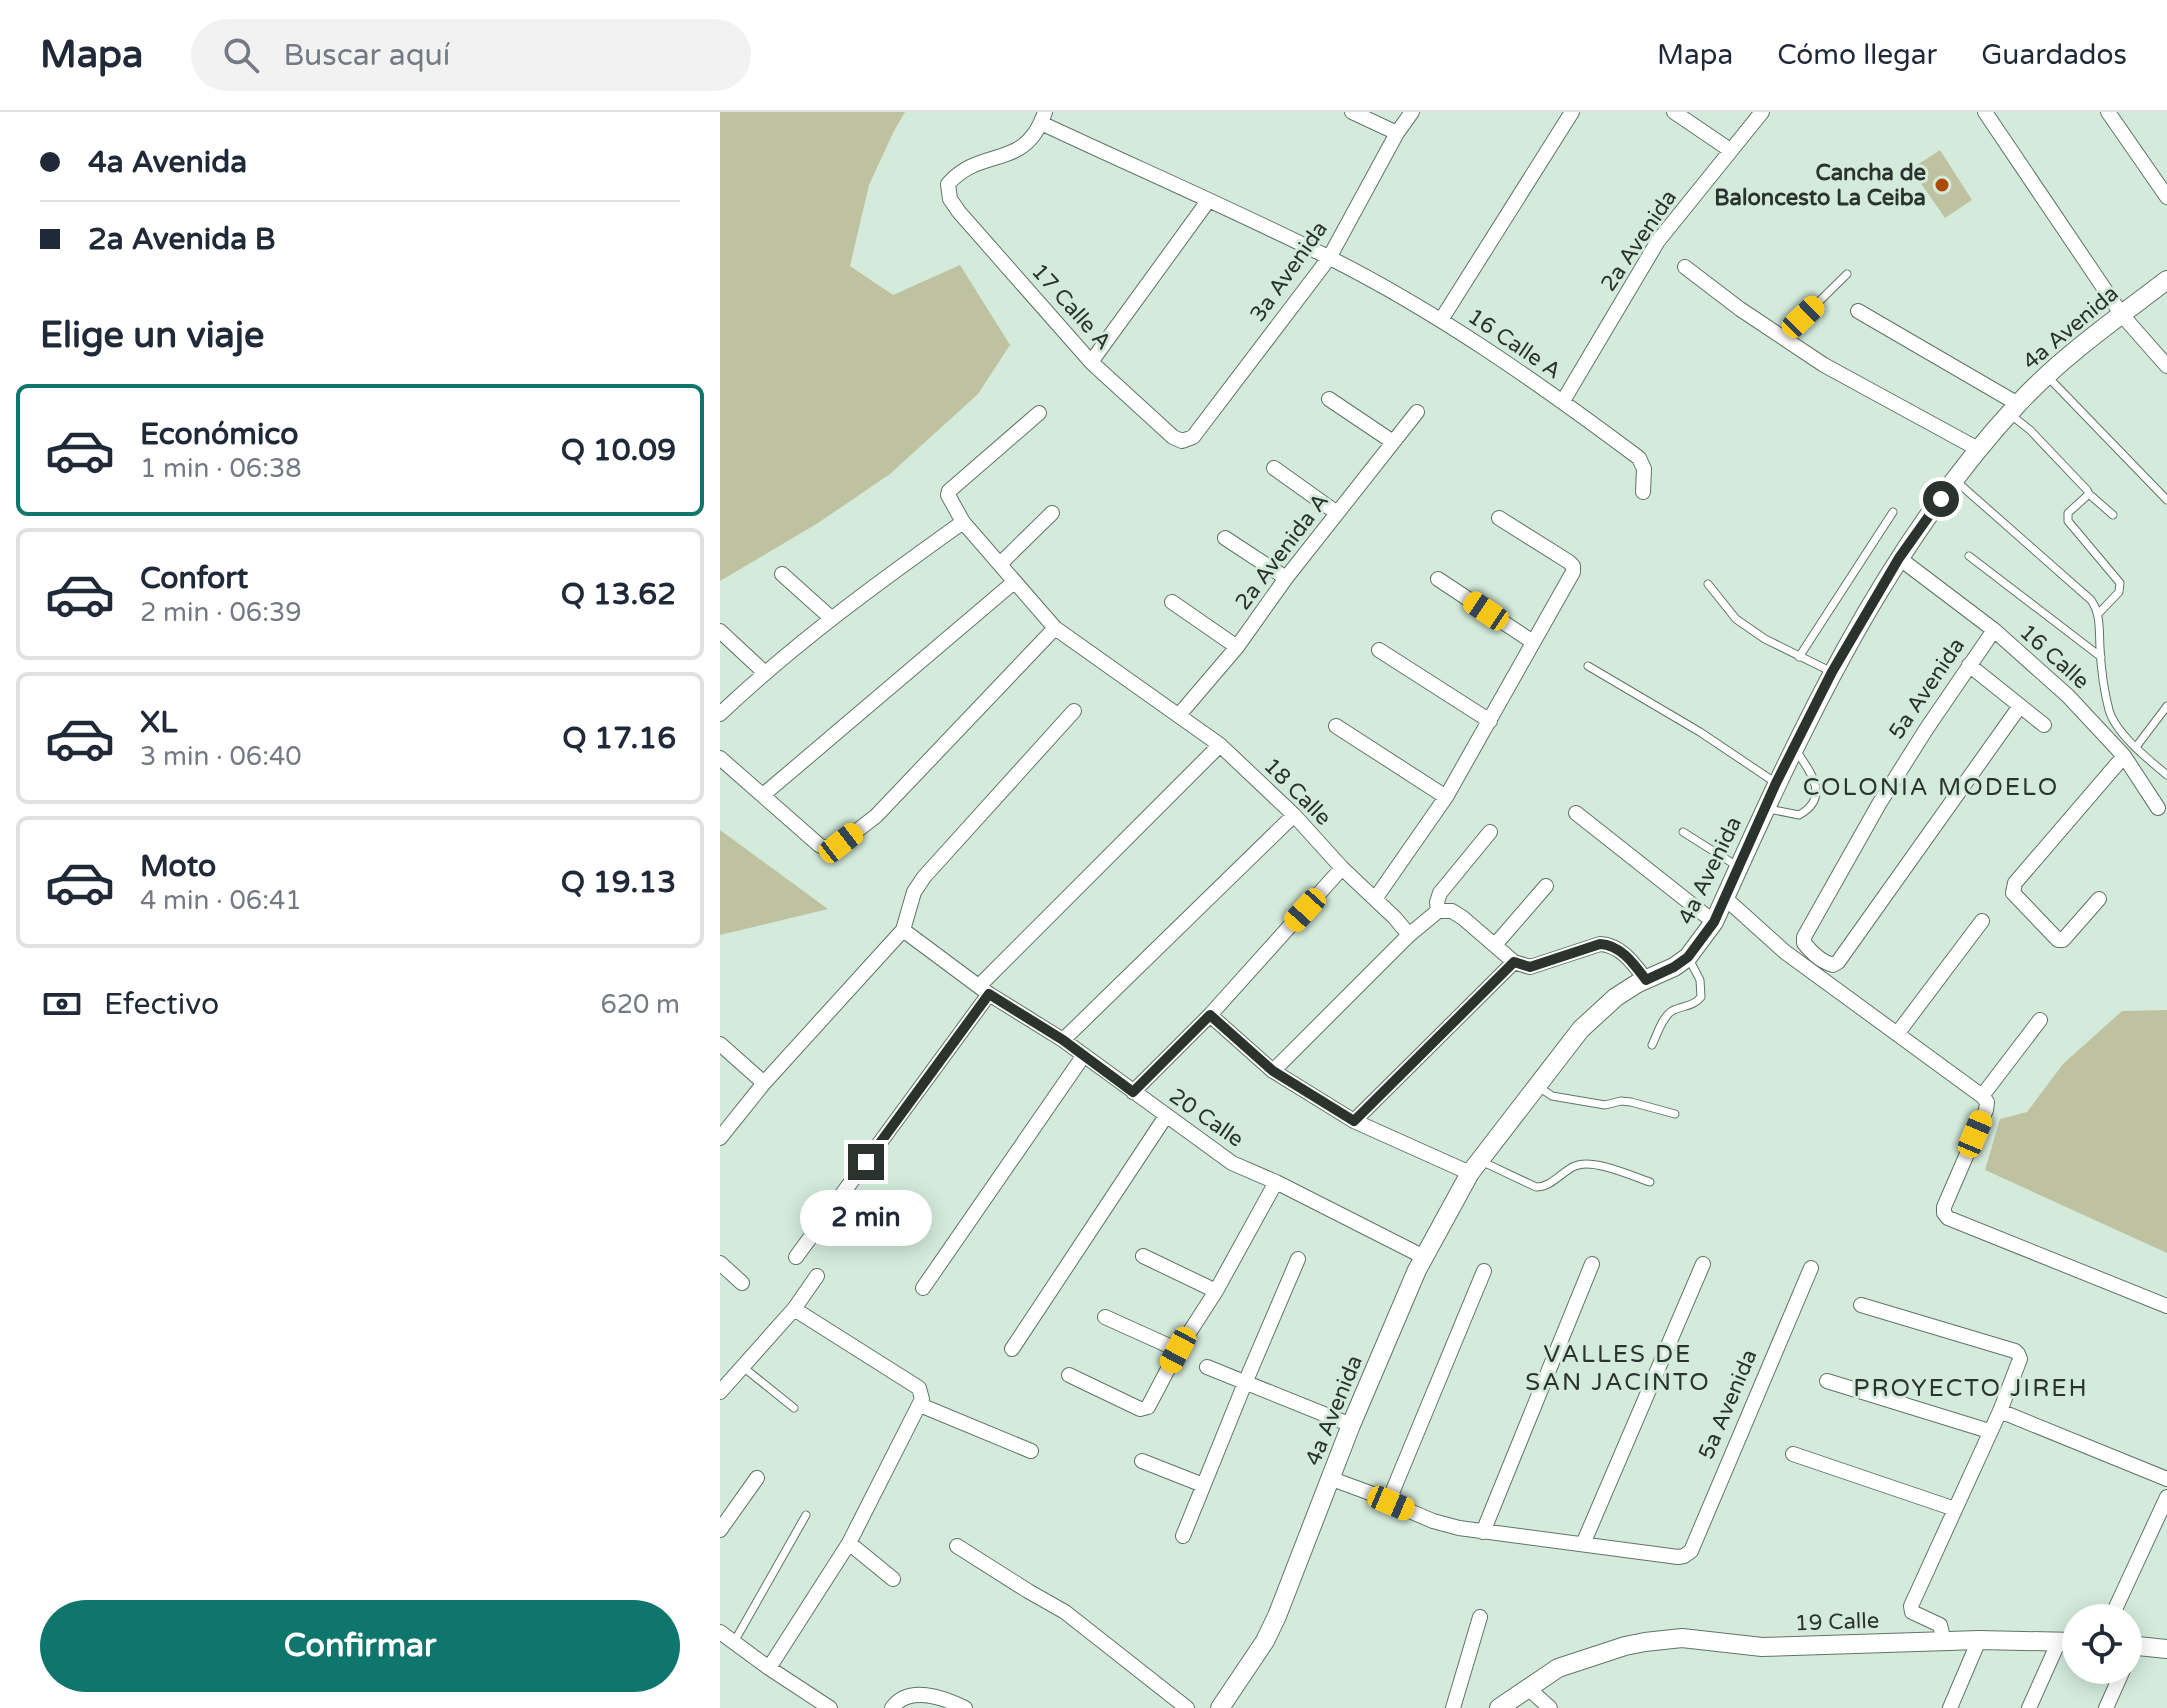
<!DOCTYPE html>
<html lang="es">
<meta charset="utf-8">
<style>
body{margin:0;font-family:"Varela Round",sans-serif;background:#f2f2f3;color:#1f2937;height:100vh;display:flex;flex-direction:column;font-size:30px;white-space:nowrap}
*{box-sizing:border-box;margin:0}
p{font-size:26px;color:#747a83}
.icon{flex:none;width:44px;height:44px;fill:none;stroke:currentColor;stroke-width:2;stroke-linecap:round;stroke-linejoin:round}
.map{position:relative;flex:1;overflow:hidden}
.side{display:flex;flex-direction:column;background:#fff;width:720px}
.side>*{flex:none}
.banner{display:grid;align-content:center;height:176px;padding:0 40px;background:#fff}
.buttons{position:absolute;left:1342px;top:1492px;display:grid;gap:16px}
.buttons a{display:grid;place-items:center;width:80px;height:80px;border-radius:50%;background:#fff;box-shadow:0 4px 20px #0003;font-size:40px}
.end{position:absolute;width:36px;height:36px;margin:-18px;border:10px solid #2b332e;background:#fff;box-shadow:0 0 0 4px #fff}
.from{border-radius:50%}
.bubble{position:absolute;height:56px;border-radius:28px;background:#fff;box-shadow:0 4px 20px #0003;font-size:26px;font-weight:800;line-height:56px;text-align:center}
.car{position:absolute;width:24px;height:48px;margin:-24px -12px;border-radius:10px;box-shadow:0 0 6px 2px #0007;background:linear-gradient(#f5c518 24%,#345 0 40%,#f5c518 0 76%,#345 0 86%,#f5c518 0)}
.banner b{display:flex;align-items:center;gap:28px;height:76px;font-size:30px}
.banner b+b{border-top:2px solid #e0e1e3}
.banner i{width:20px;height:20px;background:#1f2937}
ul{padding:0;list-style:none}
li{display:flex;align-items:center;gap:24px;height:132px;margin:0 16px 12px;padding:0 24px;border:4px solid #e0e1e3;border-radius:12px}
li div{flex:1}
li b{display:block;font-size:30px}
li em{font-style:normal;font-weight:800}
li.on{border-color:#0f766e}
li>.icon{width:72px;height:72px;stroke-width:1.5}
h2{padding:0 40px;font-size:36px;line-height:96px}
.pay{display:flex;align-items:center;gap:20px;height:88px;padding:0 40px;font-size:30px}
.pay p{margin-inline-start:auto}
.button{display:flex;gap:16px;margin-top:auto;padding:16px 40px}
.button a{flex:1;height:92px;border-radius:48px;background:#0f766e;color:#fff;font-size:32px;font-weight:800;line-height:92px;text-align:center}
header{display:flex;align-items:center;gap:48px;box-sizing:border-box;height:112px;padding:0 40px;background:#fff;border-bottom:2px solid #e0e1e3}
header strong{font-size:38px}
nav{display:flex;gap:44px;margin-inline-start:auto;font-size:28px}
.search{width:560px;height:72px;background:#f2f2f3;display:flex;align-items:center;gap:20px;box-sizing:border-box;padding:0 28px;border-radius:44px;color:#747a83;font-size:30px}
main{display:flex;flex:1;min-height:0}
.map>svg:first-child{display:block}
.green{fill:#bec2a0}
.lines{fill:none;stroke-linecap:round;stroke-linejoin:round}
.service-casing{stroke:#607467;stroke-width:9}
.minor-casing{stroke:#607467;stroke-width:16}
.tertiary-casing{stroke:#607467;stroke-width:20}
.service{stroke:#fff;stroke-width:7}
.minor{stroke:#fff;stroke-width:14}
.tertiary{stroke:#fff;stroke-width:18}
.route{stroke:#2b332e;stroke-width:10}
.poi-dot{fill:#ac4b08;stroke:#d4ebdc;stroke-width:3}
.labels{text-anchor:middle;stroke-width:6;stroke-linejoin:round;paint-order:stroke}
.poi-label{font-size:22px;font-weight:bold;fill:#2b332e;stroke:#d4ebdc;text-anchor:end}
.street-label{font-size:22px;fill:#2b332e;stroke:#d4ebdc}
.neighbourhood-label{font-size:24px;letter-spacing:2px;fill:#2b332e;stroke:#d4ebdc}
</style>
<header>
<strong>Mapa</strong>
<div class="search"><svg class="icon" aria-label="search" viewBox="0 0 24 24"><circle cx="10" cy="10" r="6"/><path d="M15 15l6 6"/></svg>Buscar aquí</div>
<nav><a>Mapa</a><a>Cómo llegar</a><a>Guardados</a></nav>
</header>
<main>
<section class="side">
<div class="banner">
<b><i class="from"></i>4a Avenida</b>
<b><i></i>2a Avenida B</b>
</div>
<h2>Elige un viaje</h2>
<ul>
<li class="on"><svg class="icon" aria-label="car" viewBox="0 0 24 24"><path d="M5 17H2v-5l4-1 3-4h7l3 4 3 1v5h-3M9 17h6M6 11h13"/><circle cx="7" cy="17" r="2"/><circle cx="17" cy="17" r="2"/></svg><div><b>Económico</b><p>1 min · 06:38</p></div><em>Q 10.09</em></li>
<li><svg class="icon" aria-label="car" viewBox="0 0 24 24"><path d="M5 17H2v-5l4-1 3-4h7l3 4 3 1v5h-3M9 17h6M6 11h13"/><circle cx="7" cy="17" r="2"/><circle cx="17" cy="17" r="2"/></svg><div><b>Confort</b><p>2 min · 06:39</p></div><em>Q 13.62</em></li>
<li><svg class="icon" aria-label="car" viewBox="0 0 24 24"><path d="M5 17H2v-5l4-1 3-4h7l3 4 3 1v5h-3M9 17h6M6 11h13"/><circle cx="7" cy="17" r="2"/><circle cx="17" cy="17" r="2"/></svg><div><b>XL</b><p>3 min · 06:40</p></div><em>Q 17.16</em></li>
<li><svg class="icon" aria-label="car" viewBox="0 0 24 24"><path d="M5 17H2v-5l4-1 3-4h7l3 4 3 1v5h-3M9 17h6M6 11h13"/><circle cx="7" cy="17" r="2"/><circle cx="17" cy="17" r="2"/></svg><div><b>Moto</b><p>4 min · 06:41</p></div><em>Q 19.13</em></li>
</ul>
<div class="pay"><svg class="icon" aria-label="cash" viewBox="0 0 24 24"><path d="M3 7h18v10H3z"/><circle cx="12" cy="12" r="2"/></svg>Efectivo<p>620 m</p></div>
<div class="button"><a>Confirmar</a></div>
</section>
<div class="map">
<svg width="1447" height="1596" viewBox="0 0 1447 1596">
<rect width="100%" height="100%" fill="#d4ebdc"/>
<path class="green" d="M 0,0 L 185,0 L 174,19 L 149,73 L 130,154 L 173,183 L 240,153 L 290,233 L 258,282 L 170,362 L 98,411 L 0,469 Z
M 1220,38 L 1252,88 L 1225,106 L 1191,57 Z
M 0,718 L 108,797 L 0,823 Z
M 1447,898 L 1447,1141 L 1265,1058 L 1280,1007 L 1307,1000 L 1343,952 L 1402,899 Z"/>
<g class="lines">
<g class="service-casing">
<path id="service" d="M 1063,225 L 1127,162
M 1328,265 L 1447,388
M 1291,303 L 1310,318 L 1367,378 L 1369,382 L 1348,401 L 1348,409 L 1400,471 L 1399,480 L 1378,502
M 1236,369 L 1371,488 C 1381,502 1379,519 1380,536 C 1381,556 1384,579 1389,598 C 1396,622 1429,648 1447,663
M 1369,382 L 1393,403
M 1249,444 L 1381,545
M 988,472 L 1016,507 L 1045,527 L 1112,560
M 1079,545 L 1173,400
M 868,554 L 980,620 L 1056,671
M 1416,635 L 1447,594
M 1049,697 L 1079,703 C 1112,685 1089,658 1075,637
M 963,720 L 1017,754
M 932,933 C 937,923 942,905 952,899 C 963,893 973,895 981,885 L 980,868 L 969,847
M 819,975 L 832,984 L 885,993 L 901,989 L 911,990 L 955,1002
M 761,1049 L 816,1075 C 832,1075 841,1060 855,1054 C 873,1046 912,1064 930,1070
M 23,1255 L 74,1296
M 14,1530 L 86,1403"/>
</g>
<g class="minor-casing">
<path id="minor" d="M 325,0 C 305,60 262,33 228,72 L 230,87 L 239,100 L 371,250 L 453,325 L 462,329 L 473,325 L 609,146 L 677,21 L 692,0
M 632,0 L 677,21
M 954,0 L 1010,38
M 1265,0 L 1402,203 L 1447,254
M 1388,0 L 1447,85
M 321,11 C 417,56 514,98 608,145 C 718,200 820,272 919,346 L 924,357 L 923,380
M 965,155 L 1020,197 L 1104,253 L 1258,337
M 1138,199 L 1298,292
M 721,208 L 852,0
M 371,250 L 488,89
M 609,287 L 673,330
M 843,289 L 938,129 L 1042,0
M 319,301 L 229,379 L 228,383 L 243,410 L 335,516 L 500,633 L 574,703 L 622,756 L 675,806 L 689,823 L 718,799 L 732,799 L 743,806 L 794,850 L 810,855 L 880,832 C 901,833 914,852 926,868
M 554,356 L 617,401
M 505,426 L 566,466
M 1179,446 L 1274,518 L 1348,584 L 1404,644 L 1438,696
M 280,452 L 332,401
M 62,462 L 111,506
M 718,467 L 813,530
M 452,490 L 517,535
M 1274,518 L 1207,616 L 1159,692 L 1084,825 L 1084,831 C 1091,840 1102,850 1113,853 L 1118,850 L 1300,594
M 0,519 L 44,560
M 659,538 L 770,609
M 1249,553 L 1324,613
M 0,602 C 76,530 159,470 243,410
M 459,603 L 517,535 L 566,466 L 697,300
M 616,614 L 726,685
M 0,646 L 99,733 L 105,736 L 121,731 L 156,704 L 335,516
M 43,683 L 294,470
M 856,701 L 994,810
M 1005,786 L 1065,840 L 1262,984 L 1267,990 L 1266,998 L 1224,1095 L 1224,1101 L 1228,1106 L 1447,1194
M 655,787 L 726,685 L 853,460 L 853,454 L 849,450 L 779,406
M 1379,787 L 1343,828 L 1338,828 L 1293,781 L 1295,771 L 1404,644
M 718,799 L 717,790 L 720,781 L 770,720
M 183,818 L 269,882 L 343,928 L 512,1051 L 556,1070 L 704,1145
M 183,818 L 194,780 L 204,765 L 354,599
M 775,833 L 826,774
M 259,874 L 500,633
M 490,903 L 553,959 L 634,1009 L 750,1061
M 1177,922 L 1262,809
M 343,928 L 574,703
M 0,932 L 44,971
M 553,959 L 689,823
M 413,980 L 490,903 L 622,756
M 1262,984 L 1320,908
M 634,1009 L 794,850
M 0,1026 L 44,971 L 183,818
M 423,1144 L 496,1179
M 76,1145 L 269,882
M 0,1151 L 22,1171
M 203,1176 L 364,943
M 1141,1193 L 1295,1239 L 1298,1242 L 1300,1247 L 1280,1299 L 1191,1494 L 1192,1500 L 1220,1513 L 1224,1530
M 385,1205 L 458,1238
M 292,1237 L 446,1004
M 487,1255 L 631,1313
M 349,1263 L 420,1297 L 428,1295 L 458,1238 L 496,1179 L 556,1070
M 1107,1269 L 1269,1319
M 0,1280 L 74,1197 L 97,1164
M 200,1293 L 311,1339
M 1280,1299 L 1447,1367
M 1073,1342 L 1235,1397
M 422,1349 L 483,1373
M 612,1367 L 669,1388 L 671,1391 L 713,1409 L 739,1416 L 958,1445 L 964,1444 L 971,1439 L 1091,1156
M 669,1388 L 764,1159
M 0,1418 L 37,1366
M 763,1420 L 872,1152
M 463,1424 L 525,1271 L 578,1147
M 129,1431 L 173,1467
M 863,1432 L 983,1152
M 237,1434 L 308,1479 L 345,1500 L 467,1596
M 1391,1506 L 1447,1385
M 0,1520 L 49,1556 L 110,1596
M 49,1556 L 129,1431 L 202,1287 L 199,1276 L 74,1197
M 809,1577 L 830,1596
M 172,1596 C 189,1573 222,1585 245,1596
M 733,1596 L 760,1505
M 1230,1596 L 1259,1528
M 1309,1596 L 1339,1529
M 1386,1596 L 1403,1558"/>
</g>
<g class="tertiary-casing">
<path id="tertiary" d="M 1408,1533 L 1447,1537
M 500,1596 L 545,1529 L 557,1504 L 631,1313 L 697,1158 L 750,1061 L 861,917 L 896,885 L 918,871 L 954,855 L 968,845 L 994,810 C 1076,628 1160,441 1297,293 C 1341,245 1396,207 1447,168
M 779,1596 L 838,1556 L 905,1534 L 925,1530 L 962,1526 L 1042,1535 L 1259,1528 L 1356,1530"/>
</g>
<use href="#service" class="service"/>
<use href="#minor" class="minor"/>
<use href="#tertiary" class="tertiary"/>
</g>
<g class="lines">
<path class="route" d="M 146,1050 L 269,882 L 343,928 L 413,980 L 490,903 L 553,959 L 634,1009 L 794,850 L 810,855 L 880,832 C 901,833 914,852 926,868 L 954,855 L 968,845 L 994,810 L 1056,671 L 1112,560 L 1179,446 L 1221,387"/>
</g>
<circle class="poi-dot" cx="1222" cy="73" r="8"/>
<g class="labels">
<g class="poi-label">
<text x="1206" y="68">Cancha de<tspan x="1206" dy="25">Baloncesto La Ceiba</tspan></text>
</g>
<g class="street-label">
<text transform="translate(918 128) rotate(-56)" y="8">2a Avenida</text>
<text transform="translate(568 159) rotate(-55)" y="8">3a Avenida</text>
<text transform="translate(352 194) rotate(48)" y="8">17 Calle A</text>
<text transform="translate(1350 215) rotate(-40)" y="8">4a Avenida</text>
<text transform="translate(795 231) rotate(34)" y="8">16 Calle A</text>
<text transform="translate(561 439) rotate(-53)" y="8">2a Avenida A</text>
<text transform="translate(1335 544) rotate(42)" y="8">16 Calle</text>
<text transform="translate(1206 576) rotate(-56)" y="8">5a Avenida</text>
<text transform="translate(578 679) rotate(45)" y="8">18 Calle</text>
<text transform="translate(989 758) rotate(-64)" y="8">4a Avenida</text>
<text transform="translate(487 1005) rotate(35)" y="8">20 Calle</text>
<text transform="translate(1007 1292) rotate(-67)" y="8">5a Avenida</text>
<text transform="translate(613 1298) rotate(-68)" y="8">4a Avenida</text>
<text transform="translate(1117 1509) rotate(-2)" y="8">19 Calle</text>
</g>
<g class="neighbourhood-label">
<text x="1211" y="683">COLONIA MODELO</text>
<text x="898" y="1250">VALLES DE<tspan x="898" dy="28">SAN JACINTO</tspan></text>
<text x="1251" y="1284">PROYECTO JIREH</text>
</g>
</g>
</svg>
<div class="buttons">
<a><svg class="icon" aria-label="locate" viewBox="0 0 24 24"><circle cx="12" cy="12" r="6"/><path d="M12 2v4M12 18v4M2 12h4M18 12h4"/></svg></a>
</div>
<i class="end from" style="left:1221px;top:387px"></i>
<i class="end" style="left:146px;top:1050px"></i>
<div class="bubble" style="left:80px;top:1078px;width:132px">2 min</div>
<i class="car" style="left:1083px;top:205px;rotate:46deg"></i>
<i class="car" style="left:766px;top:499px;rotate:304deg"></i>
<i class="car" style="left:121px;top:731px;rotate:52deg"></i>
<i class="car" style="left:585px;top:798px;rotate:222deg"></i>
<i class="car" style="left:1255px;top:1022px;rotate:23deg"></i>
<i class="car" style="left:458px;top:1238px;rotate:208deg"></i>
<i class="car" style="left:671px;top:1391px;rotate:113deg"></i>
</div>
</main>
